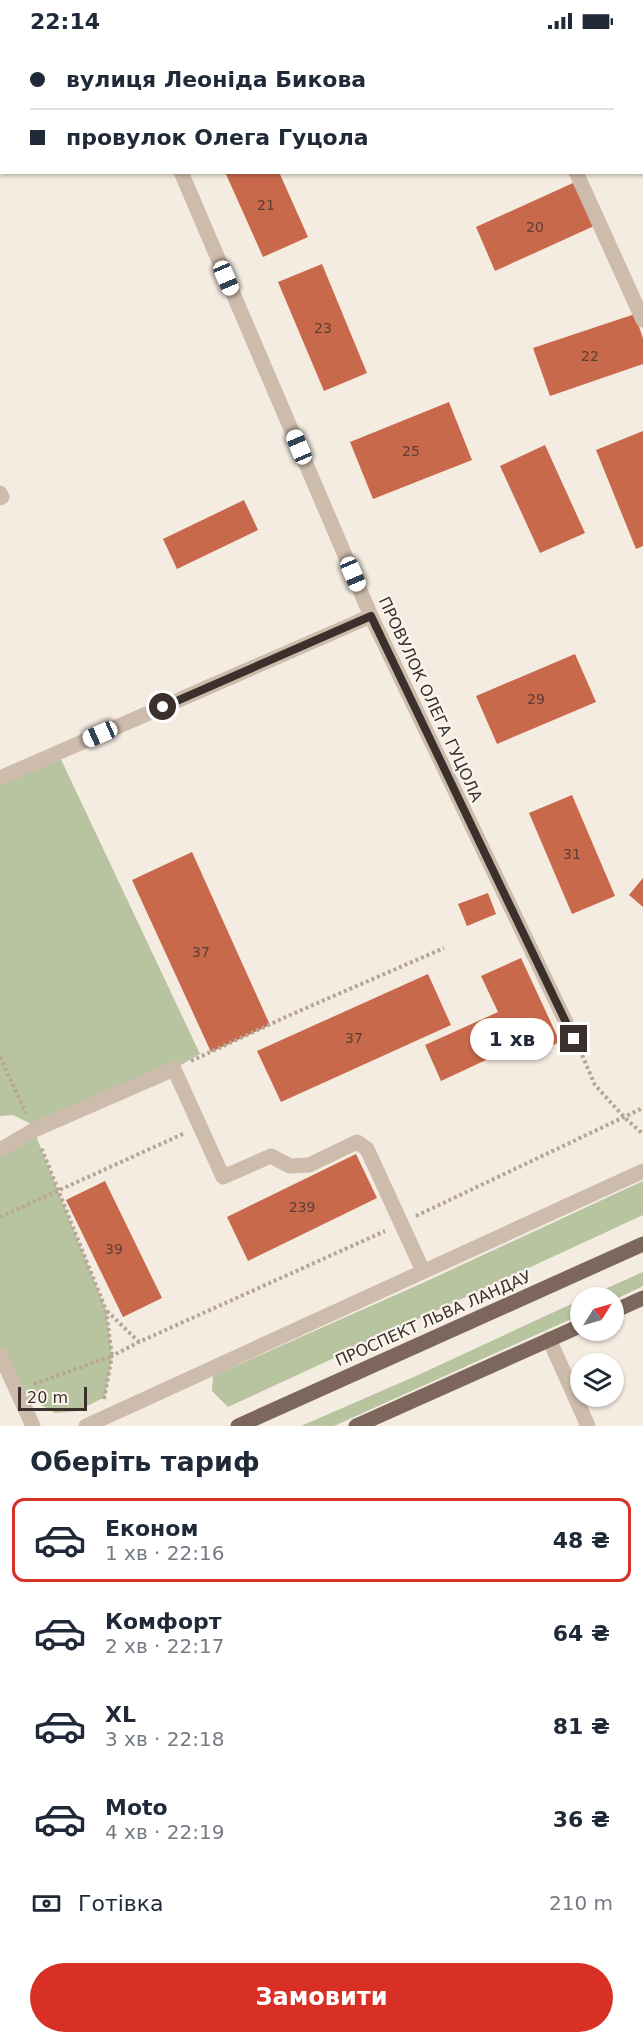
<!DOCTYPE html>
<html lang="uk">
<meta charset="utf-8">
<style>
body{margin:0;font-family:"DejaVu Sans",sans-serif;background:#f6f6f7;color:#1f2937;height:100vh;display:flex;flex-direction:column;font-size:22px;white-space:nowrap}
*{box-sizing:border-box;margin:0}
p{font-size:20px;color:#747a83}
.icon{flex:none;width:33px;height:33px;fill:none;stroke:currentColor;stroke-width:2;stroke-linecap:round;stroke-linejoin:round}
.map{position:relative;height:1384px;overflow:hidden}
.sheet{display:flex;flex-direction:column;background:#fff;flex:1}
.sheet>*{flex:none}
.top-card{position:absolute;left:0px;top:0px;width:644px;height:132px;box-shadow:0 2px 4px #0004;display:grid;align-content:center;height:132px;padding:0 30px;background:#fff}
.needle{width:39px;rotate:53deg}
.buttons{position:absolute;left:570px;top:1245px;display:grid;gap:12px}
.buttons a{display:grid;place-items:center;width:54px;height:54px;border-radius:50%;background:#fff;box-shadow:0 2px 4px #0004;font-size:30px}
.scale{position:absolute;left:18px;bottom:15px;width:69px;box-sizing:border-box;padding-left:6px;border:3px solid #3b302b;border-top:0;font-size:16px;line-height:21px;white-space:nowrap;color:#3b302b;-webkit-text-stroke:4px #fbf5ee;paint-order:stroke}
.end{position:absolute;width:27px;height:27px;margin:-14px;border:8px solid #3b302b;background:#fff;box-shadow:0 0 0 3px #fff}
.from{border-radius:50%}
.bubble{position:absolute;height:42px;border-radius:21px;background:#fff;box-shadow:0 2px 4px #0004;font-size:20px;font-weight:600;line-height:42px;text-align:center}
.car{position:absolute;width:18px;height:36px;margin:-18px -9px;border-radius:8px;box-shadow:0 0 4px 2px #0007;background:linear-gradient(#fff 24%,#345 0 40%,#fff 0 76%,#345 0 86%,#fff 0)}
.top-card b{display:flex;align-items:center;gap:21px;height:57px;font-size:22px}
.top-card b+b{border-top:2px solid #e0e1e3}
.top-card i{width:15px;height:15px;background:#1f2937}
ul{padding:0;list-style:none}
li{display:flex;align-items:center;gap:18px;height:84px;margin:0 12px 9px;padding:0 18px;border:3px solid transparent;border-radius:12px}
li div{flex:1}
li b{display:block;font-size:22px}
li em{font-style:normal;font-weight:600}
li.active{border-color:#d93025}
li>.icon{width:54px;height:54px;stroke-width:1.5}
h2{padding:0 30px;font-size:27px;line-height:72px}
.pay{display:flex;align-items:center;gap:15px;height:66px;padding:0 30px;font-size:22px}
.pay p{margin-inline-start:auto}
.primary-button{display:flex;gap:12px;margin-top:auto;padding:12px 30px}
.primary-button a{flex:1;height:69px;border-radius:36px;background:#d93025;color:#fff;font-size:24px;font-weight:600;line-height:69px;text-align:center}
.status{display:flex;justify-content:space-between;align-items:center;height:42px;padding:0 30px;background:#fff;direction:ltr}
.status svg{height:16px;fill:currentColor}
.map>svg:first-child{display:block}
.green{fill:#b8c4a0}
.building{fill:#c8694b}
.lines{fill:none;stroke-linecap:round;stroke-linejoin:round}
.path{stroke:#b9a596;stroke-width:4;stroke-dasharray:3 3;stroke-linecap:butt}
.minor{stroke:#cdbbac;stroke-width:15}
.major{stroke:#7d675c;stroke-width:15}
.route{stroke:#3b302b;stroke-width:8}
.labels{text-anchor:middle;stroke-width:4.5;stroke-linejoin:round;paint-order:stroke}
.number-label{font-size:14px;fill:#5e3e33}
.street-label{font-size:16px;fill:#3b302b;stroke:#fbf5ee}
</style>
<div class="status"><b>22:14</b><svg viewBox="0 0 49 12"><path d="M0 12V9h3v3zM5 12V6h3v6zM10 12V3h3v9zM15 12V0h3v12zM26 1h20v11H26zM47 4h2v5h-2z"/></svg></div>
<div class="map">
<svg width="643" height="1384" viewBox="0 0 643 1384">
<rect width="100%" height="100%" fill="#f4ebe1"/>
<path class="green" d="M 58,711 L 200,1012 L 174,1027 L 34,1089 L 106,1268 L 112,1314 L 105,1355 L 77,1369 L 55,1371 L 17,1349 L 0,1312 L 0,1106 L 31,1082 L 13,1073 L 0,1074 L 0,736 Z
M 643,1139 L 643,1173 L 228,1365 L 212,1349 L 213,1334 L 427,1239 Z
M 643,1230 L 643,1244 L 614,1258 L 614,1256 L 587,1255 Z
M 580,1258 L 580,1273 L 334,1384 L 301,1384 L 416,1334 Z"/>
<path class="building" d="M 225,130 L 279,130 L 308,195 L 263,215 Z
M 573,141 L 594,184 L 495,229 L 476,185 Z
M 322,222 L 367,331 L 324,349 L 278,240 Z
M 635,272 L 643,297 L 643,322 L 550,354 L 533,306 Z
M 449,360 L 472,418 L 373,457 L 350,400 Z
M 643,389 L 643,504 L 636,507 L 596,408 Z
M 545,403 L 585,491 L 540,511 L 500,424 Z
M 244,458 L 258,488 L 177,527 L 163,497 Z
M 575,612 L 596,660 L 497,702 L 476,654 Z
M 572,753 L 615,854 L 572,872 L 529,771 Z
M 192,810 L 270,983 L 211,1010 L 132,838 Z
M 643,836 L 643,865 L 629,853 Z
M 488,851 L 496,872 L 467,884 L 458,862 Z
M 521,916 L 560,1000 L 520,1018 L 514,1005 L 441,1039 L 425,1003 L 498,970 L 481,934 Z
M 428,932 L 451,983 L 281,1060 L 257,1009 Z
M 356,1112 L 377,1156 L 248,1219 L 227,1175 Z
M 105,1139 L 162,1256 L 123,1275 L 66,1158 Z"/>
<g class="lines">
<path class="path" d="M 582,1013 L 595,1043 L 624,1075 L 643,1092
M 0,1015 L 26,1071
M 191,1019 L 290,973 L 444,906
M 416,1174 L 643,1066
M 0,1175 L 185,1091
M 107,1269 L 139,1300
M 34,1342 L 112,1314 L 106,1268 L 41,1105
M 104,1357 L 112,1314 L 139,1300 L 385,1189"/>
<path class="minor" d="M 12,0 L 13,2
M 125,0 L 126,2
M 516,0 L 517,2
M 163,2 L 167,0
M 0,76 L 2,75
M 181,130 L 371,574 L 574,997
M 576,130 L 643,278
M 0,451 L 2,455 L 0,456
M 0,736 L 371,574
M 0,1108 L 34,1088 L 174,1027 L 223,1135 L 271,1114 L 290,1124 L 309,1123 L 357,1100 L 367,1107 L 423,1229
M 549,1297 L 588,1384
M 0,1312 L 33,1384
M 86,1384 L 643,1129"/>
<path class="major" d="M 614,1269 L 643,1256
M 238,1384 L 643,1202
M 356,1384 L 580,1284"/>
</g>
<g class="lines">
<path class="route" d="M 163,665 L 371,574 L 574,997"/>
</g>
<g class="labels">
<g class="number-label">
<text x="266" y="168">21</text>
<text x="535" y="190">20</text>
<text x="323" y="291">23</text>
<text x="590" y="319">22</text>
<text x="411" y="414">25</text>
<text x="536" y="662">29</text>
<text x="572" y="817">31</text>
<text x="201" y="915">37</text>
<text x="354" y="1001">37</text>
<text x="302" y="1170">239</text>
<text x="114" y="1212">39</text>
</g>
<g class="street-label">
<text transform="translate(431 657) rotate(65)" y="6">ПРОВУЛОК ОЛЕГА ГУЦОЛА</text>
<text transform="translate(433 1276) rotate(-24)" y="6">ПРОСПЕКТ ЛЬВА ЛАНДАУ</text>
</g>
</g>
</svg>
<div class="buttons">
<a><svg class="needle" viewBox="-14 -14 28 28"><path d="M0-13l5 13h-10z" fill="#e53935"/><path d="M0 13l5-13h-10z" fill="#747a83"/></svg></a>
<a><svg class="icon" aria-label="layers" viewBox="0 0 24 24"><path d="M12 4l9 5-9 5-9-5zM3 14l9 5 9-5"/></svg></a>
</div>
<div class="scale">20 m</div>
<i class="end from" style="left:163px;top:665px"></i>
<i class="end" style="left:574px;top:997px"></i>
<div class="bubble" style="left:470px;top:976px;width:84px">1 хв</div>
<i class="car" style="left:226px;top:236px;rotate:157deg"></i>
<i class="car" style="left:299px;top:405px;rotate:337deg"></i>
<i class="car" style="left:353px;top:532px;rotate:157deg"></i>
<i class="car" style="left:100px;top:692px;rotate:246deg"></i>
<div class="top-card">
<b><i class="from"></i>вулиця Леоніда Бикова</b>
<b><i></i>провулок Олега Гуцола</b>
</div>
</div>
<section class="sheet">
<h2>Оберіть тариф</h2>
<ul>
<li class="active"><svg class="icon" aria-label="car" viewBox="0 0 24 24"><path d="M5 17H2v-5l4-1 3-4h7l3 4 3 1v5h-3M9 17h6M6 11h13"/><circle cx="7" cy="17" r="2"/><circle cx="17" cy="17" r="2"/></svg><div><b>Економ</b><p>1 хв · 22:16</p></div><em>48 ₴</em></li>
<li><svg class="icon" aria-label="car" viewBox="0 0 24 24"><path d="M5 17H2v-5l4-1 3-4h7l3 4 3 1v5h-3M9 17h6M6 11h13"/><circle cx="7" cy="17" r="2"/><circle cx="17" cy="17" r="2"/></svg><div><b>Комфорт</b><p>2 хв · 22:17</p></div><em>64 ₴</em></li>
<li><svg class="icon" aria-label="car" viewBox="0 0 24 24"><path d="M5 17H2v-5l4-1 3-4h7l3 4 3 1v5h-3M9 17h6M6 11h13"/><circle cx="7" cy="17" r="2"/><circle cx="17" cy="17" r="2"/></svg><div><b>XL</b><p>3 хв · 22:18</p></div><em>81 ₴</em></li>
<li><svg class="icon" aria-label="car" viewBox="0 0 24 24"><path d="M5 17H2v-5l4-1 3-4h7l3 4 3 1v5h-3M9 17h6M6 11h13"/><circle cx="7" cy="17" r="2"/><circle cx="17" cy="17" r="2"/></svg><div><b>Moto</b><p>4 хв · 22:19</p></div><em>36 ₴</em></li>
</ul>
<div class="pay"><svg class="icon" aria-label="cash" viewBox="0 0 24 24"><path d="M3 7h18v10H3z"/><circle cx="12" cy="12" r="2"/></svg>Готівка<p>210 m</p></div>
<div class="primary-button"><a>Замовити</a></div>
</section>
